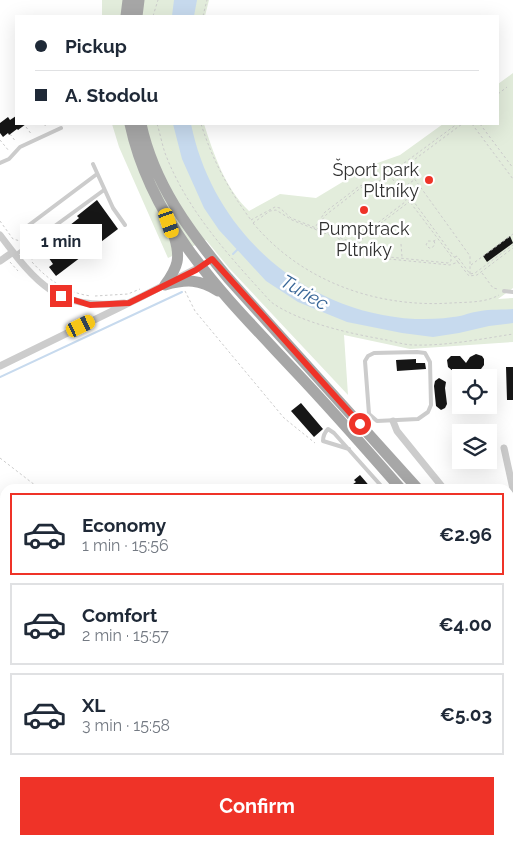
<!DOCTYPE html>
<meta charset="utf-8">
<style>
body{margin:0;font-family:Raleway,sans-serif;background:#f6f6f7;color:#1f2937;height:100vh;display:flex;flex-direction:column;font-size:19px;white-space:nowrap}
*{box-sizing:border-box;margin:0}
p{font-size:16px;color:#747a83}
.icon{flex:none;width:28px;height:28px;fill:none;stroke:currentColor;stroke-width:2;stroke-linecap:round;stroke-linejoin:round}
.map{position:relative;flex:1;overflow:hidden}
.details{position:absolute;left:0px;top:484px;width:514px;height:361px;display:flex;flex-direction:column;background:#fff;border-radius:15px 15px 0 0;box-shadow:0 5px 20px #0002}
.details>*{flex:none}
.banner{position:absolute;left:15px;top:15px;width:484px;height:110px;border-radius:0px;box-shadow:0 5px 20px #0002;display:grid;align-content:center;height:110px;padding:0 20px;background:#fff}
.buttons{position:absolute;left:452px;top:369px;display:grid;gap:10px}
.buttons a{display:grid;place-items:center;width:45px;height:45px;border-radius:0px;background:#fff;box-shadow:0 5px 20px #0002;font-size:25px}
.end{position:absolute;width:22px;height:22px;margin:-11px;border:6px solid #ef3328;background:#fff;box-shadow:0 0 0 2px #fff}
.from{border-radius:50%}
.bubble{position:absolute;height:35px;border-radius:0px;background:#fff;box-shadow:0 5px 20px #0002;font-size:16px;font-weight:700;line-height:35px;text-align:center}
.car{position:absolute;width:15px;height:30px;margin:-15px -8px;border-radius:6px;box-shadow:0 0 4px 1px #0007;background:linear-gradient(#f5c518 24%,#345 0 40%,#f5c518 0 76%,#345 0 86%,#f5c518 0)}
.banner b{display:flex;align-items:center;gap:18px;height:48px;font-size:19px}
.banner b+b{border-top:1px solid #e0e1e3}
.banner i{width:12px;height:12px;background:#1f2937}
ul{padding:9px 0 0;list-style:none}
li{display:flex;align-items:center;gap:15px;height:82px;margin:0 10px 8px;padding:0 10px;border:2px solid #e0e1e3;border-radius:0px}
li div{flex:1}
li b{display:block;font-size:19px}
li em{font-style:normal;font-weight:700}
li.active{border-color:#ef3328}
li>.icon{width:45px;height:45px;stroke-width:1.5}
.action{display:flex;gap:10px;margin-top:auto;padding:10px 20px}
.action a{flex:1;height:58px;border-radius:0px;background:#ef3328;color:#fff;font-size:20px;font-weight:700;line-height:58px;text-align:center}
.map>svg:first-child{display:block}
.green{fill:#e3eddc}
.water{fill:#c7daee}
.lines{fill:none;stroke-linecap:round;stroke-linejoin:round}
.stream{stroke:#c7daee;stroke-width:2}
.building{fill:#161616}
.path{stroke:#ccc;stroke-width:1;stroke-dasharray:2.5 2.5;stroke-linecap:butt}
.lane{stroke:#ccc;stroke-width:4}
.street{stroke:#ccc;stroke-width:7}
.secondary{stroke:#b9b9b9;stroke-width:10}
.primary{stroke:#a7a7a7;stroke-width:11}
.route{stroke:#ef3328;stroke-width:6}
.poi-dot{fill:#ef3328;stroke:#fff;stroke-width:2}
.labels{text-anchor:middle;stroke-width:5;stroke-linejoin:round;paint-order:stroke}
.poi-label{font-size:18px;fill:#2f2f2f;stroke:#fff;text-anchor:end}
.water-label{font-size:19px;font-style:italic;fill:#386697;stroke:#fff}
</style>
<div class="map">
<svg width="513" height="844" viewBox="0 0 513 844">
<rect width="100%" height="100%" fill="#fff"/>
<path class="green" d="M 102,0 L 209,0 L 205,16 L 102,16 Z
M 513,73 L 513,288 L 498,299 L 513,298 L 513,342 L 410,349 L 344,335 L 348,395 L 229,268 L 206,240 L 168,258 L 119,147 L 112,124 L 204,124 C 214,155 225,188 249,211 L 280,194 L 316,198 L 369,166 L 400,155 L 443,124 L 498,124 L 498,84 Z"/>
<path class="water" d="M 174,0 L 197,0 L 194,16 L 172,16 Z
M 173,124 L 191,124 C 213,232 304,313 415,319 C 427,319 441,319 453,317 C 460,317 468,313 475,312 C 487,309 501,310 513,309 L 513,323 L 489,326 L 459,333 L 433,337 L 402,333 L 347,322 L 298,302 L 266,281 L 219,230 L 204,208 L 182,159 Z"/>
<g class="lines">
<path class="stream" d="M 233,254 L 238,249
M 0,377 L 182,292
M 370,840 L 375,844
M 318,844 L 326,840"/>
</g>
<path class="building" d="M 16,116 L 16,124 L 26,124 L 18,130 L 17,129 L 9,135 L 8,133 L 3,137 L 0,133 L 0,123 L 8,117 L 10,120 Z
M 97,200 L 118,229 L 56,276 L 49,267 L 53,264 L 44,251 L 63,237 L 60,233 L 79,218 L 77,216 Z
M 510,236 L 513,243 L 487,262 L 483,256 Z
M 476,354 L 482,356 L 484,359 L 484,365 L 481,369 L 473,370 L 468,376 L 462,377 L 460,371 L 453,371 L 448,367 L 447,360 L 451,356 L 460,356 L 466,363 L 470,357 Z
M 416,359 L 416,363 L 425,363 L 426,369 L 397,371 L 396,360 Z
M 506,367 L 513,367 L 513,400 L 507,400 Z
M 439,378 L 446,382 L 445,388 L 447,404 L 445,408 L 441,410 L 436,406 L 434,386 L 435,381 Z
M 489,402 L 495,402 L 496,410 L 474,412 L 474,405 L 489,405 Z
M 301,403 L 323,429 L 314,437 L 291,411 Z
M 360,475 L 372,489 L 346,489 L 356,482 L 354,480 Z"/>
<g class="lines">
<path class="path" d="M 153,16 L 158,0
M 203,16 L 207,0
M 498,94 L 507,87
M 44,124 L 47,128
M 157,124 C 160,133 162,144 165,153 C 187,211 230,257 271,302 C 300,323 352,334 387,340 C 396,342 405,345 414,345 C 446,346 481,339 513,334
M 201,124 C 213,161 228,189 251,220
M 472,124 L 513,179
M 480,124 L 513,168
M 26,127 L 32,135
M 10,134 L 16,142
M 0,140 L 9,151
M 406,167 L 470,256 L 470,274
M 392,172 L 457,124
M 391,177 L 462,124
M 407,185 L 414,180
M 251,220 L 275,207 L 280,208 L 291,218 L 389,257 L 448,263 L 451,261 L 451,256 L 391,177 L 379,183 L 368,184 L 362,187 L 327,214 L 320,222 L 319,229
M 0,221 L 13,239 L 24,242
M 253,223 L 270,211 L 276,210 L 292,220 L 389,259 L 450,265 L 458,262 L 392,172 L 379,181 L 369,182 L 358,187 L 325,212 L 314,229
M 253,223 C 301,281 376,308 451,303 C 467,302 485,303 499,295
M 434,241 L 435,244 L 432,248 L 429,248 L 426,245 L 428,241 L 434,241 L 437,239
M 357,243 L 362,235 L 405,202 L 407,198
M 359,244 L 364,236 L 409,202
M 401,244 L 402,257
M 32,252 L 32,262 C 48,280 67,293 91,296
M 455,257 L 457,256 L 470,274 L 475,273 L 513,245
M 10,262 L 18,271
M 458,262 L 469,276 L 477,275 L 513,248
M 471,265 L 513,234
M 482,273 L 493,288 L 498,289
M 185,291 L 195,311 L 284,418 L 315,443
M 95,296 L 128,294 L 140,289
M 0,458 L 40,489
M 373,840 L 377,844"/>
<path class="lane" d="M 0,163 L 9,159 L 20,147 L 61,128
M 93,164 L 113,208 L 125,225
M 33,242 L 24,230 L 25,228 L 97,174
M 15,255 L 104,190
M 504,291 L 513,292
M 417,352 L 425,353 L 430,362 L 431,405 L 428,412 L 418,419 L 377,421 L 369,414 L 365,361 L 368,356 L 374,353 Z
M 349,449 L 323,441 C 323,436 324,433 328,429 L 334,433 L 384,489"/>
<path class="street" d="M 0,235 C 36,283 58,311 124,303
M 0,261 L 13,252
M 0,366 L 143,296 L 203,265
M 393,421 L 397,431 L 444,489
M 504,448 L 513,489
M 509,503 L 513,502
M 0,666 L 5,669
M 0,733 L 5,731
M 0,819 L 5,818
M 83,840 L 85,844
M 480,840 L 481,844
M 356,844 L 361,840"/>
<path class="secondary" d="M 509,567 L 513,564
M 509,579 L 513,575"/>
<path class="primary" d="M 126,16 L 128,0
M 137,16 L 139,0
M 130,124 C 152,226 225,296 294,370 C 331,409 366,449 401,489
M 141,124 C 154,184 189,231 228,278 L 418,489
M 165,285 C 178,267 181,258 174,236
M 165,285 C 186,279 200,279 218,291
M 509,608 L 513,615
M 509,633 L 513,640"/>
</g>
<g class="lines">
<path class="route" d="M 61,296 L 90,305 L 129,303 L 196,270 L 212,259 L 360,424"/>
</g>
<g class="poi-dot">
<circle cx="429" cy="180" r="5"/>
<circle cx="364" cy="210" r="5"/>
</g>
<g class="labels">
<g class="poi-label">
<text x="419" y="176">Šport park<tspan x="419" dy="21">Pltníky</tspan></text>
<text x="364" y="235" text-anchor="middle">Pumptrack<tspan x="364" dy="21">Pltníky</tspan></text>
</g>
<g class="water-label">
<text transform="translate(305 292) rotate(30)" y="7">Turiec</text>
</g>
</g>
</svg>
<div class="buttons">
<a><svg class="icon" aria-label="locate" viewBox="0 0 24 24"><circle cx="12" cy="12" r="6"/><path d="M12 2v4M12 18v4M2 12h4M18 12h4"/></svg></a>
<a><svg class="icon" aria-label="layers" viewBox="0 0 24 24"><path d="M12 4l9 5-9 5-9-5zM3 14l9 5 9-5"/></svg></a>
</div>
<i class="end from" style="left:360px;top:424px"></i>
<i class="end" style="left:61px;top:296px"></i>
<div class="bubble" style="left:20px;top:224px;width:82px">1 min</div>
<i class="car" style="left:169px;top:223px;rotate:161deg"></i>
<i class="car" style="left:81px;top:326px;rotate:64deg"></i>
<div class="banner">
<b><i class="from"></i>Pickup</b>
<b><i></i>A. Stodolu</b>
</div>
<section class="details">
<ul>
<li class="active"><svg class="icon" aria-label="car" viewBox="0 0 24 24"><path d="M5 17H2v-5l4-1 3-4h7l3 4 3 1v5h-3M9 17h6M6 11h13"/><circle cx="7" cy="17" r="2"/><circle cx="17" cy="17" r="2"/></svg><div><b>Economy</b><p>1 min · 15:56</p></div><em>€2.96</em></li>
<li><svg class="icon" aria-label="car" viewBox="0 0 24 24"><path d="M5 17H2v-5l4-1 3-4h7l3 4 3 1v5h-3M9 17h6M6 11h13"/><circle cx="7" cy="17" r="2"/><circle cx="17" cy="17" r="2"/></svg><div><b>Comfort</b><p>2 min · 15:57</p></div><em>€4.00</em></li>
<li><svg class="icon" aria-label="car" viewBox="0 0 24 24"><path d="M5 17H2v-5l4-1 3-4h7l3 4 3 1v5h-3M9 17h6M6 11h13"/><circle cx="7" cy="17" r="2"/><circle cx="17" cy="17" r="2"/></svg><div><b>XL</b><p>3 min · 15:58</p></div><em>€5.03</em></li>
</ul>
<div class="action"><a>Confirm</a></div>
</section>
</div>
